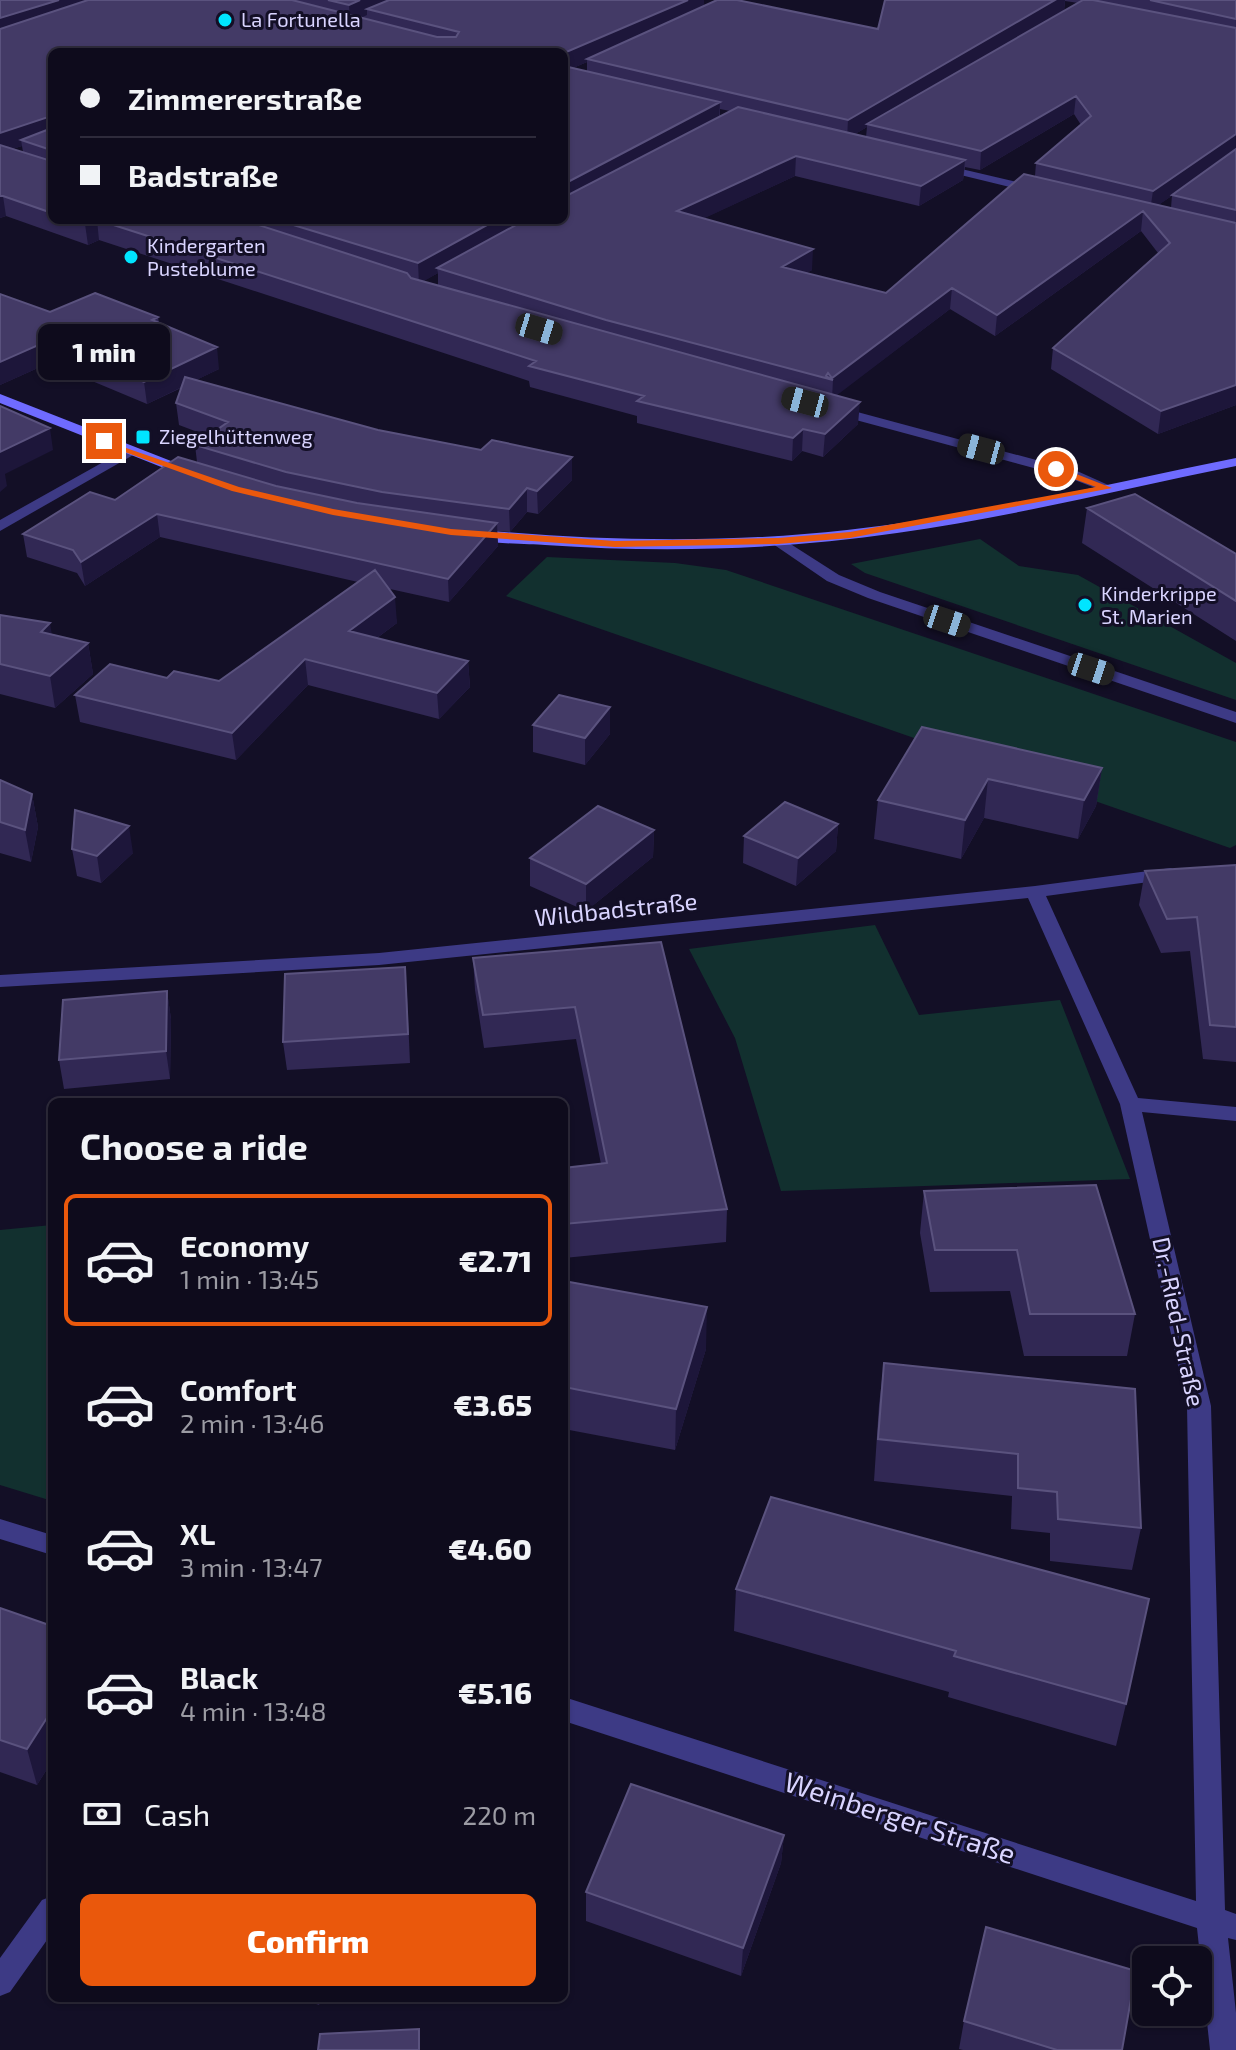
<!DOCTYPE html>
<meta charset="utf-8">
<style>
body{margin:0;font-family:"Exo 2",sans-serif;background:#171425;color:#f1f3f6;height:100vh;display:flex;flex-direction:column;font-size:30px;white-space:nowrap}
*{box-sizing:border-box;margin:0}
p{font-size:26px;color:#9b9ba3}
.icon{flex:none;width:44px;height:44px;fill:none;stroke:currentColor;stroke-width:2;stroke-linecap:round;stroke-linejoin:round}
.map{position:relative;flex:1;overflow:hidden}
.panel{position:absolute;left:48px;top:1098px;width:520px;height:904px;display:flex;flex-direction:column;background:#0e0b1c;border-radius:12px;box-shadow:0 2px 6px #0004,0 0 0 2px #2e2b3b}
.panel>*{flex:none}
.hud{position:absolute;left:48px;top:48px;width:520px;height:176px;border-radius:12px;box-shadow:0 2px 6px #0004,0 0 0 2px #2e2b3b;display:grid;align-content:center;height:176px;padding:0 32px;background:#0e0b1c}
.fabs{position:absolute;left:1132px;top:1946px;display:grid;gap:16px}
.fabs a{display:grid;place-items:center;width:80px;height:80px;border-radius:12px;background:#0e0b1c;box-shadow:0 2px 6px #0004,0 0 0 2px #2e2b3b;font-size:40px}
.end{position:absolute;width:36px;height:36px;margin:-18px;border:10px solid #ea580c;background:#fff;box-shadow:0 0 0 4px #fff}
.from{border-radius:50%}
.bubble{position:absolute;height:56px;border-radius:12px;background:#0e0b1c;box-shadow:0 2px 6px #0004,0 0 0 2px #2e2b3b;font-size:26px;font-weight:800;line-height:56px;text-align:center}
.car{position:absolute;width:24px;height:48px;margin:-24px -12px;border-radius:10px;box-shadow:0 0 6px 2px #0007;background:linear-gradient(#222 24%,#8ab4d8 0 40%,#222 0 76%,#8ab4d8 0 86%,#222 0)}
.hud b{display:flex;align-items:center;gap:28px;height:76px;font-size:30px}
.hud b+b{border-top:2px solid #2e2b3b}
.hud i{width:20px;height:20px;background:#f1f3f6}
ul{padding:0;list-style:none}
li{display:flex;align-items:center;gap:24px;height:132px;margin:0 16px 12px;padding:0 16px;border:4px solid transparent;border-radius:12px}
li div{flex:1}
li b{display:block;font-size:30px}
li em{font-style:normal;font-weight:800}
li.selected{border-color:#ea580c}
li>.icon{width:72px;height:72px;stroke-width:1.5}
h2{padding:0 32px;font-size:36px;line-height:96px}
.pay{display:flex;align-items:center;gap:20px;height:88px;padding:0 32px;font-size:30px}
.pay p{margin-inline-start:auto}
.action{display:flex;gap:16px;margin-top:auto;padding:16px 32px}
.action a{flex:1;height:92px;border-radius:12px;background:#ea580c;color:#fff;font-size:32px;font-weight:800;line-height:92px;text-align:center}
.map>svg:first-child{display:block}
.green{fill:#12302f}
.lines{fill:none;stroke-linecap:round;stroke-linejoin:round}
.minor{fill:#3d3a85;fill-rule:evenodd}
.tertiary{fill:#3d3a85;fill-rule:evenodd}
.secondary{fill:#6f6bff;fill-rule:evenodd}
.wall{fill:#312854;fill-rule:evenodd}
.shaded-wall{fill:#1d163a}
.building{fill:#433a66;stroke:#5a527e;stroke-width:2}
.route{fill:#ea580c}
.poi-dot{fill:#00e5ff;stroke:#130f26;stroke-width:3}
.labels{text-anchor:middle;stroke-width:6;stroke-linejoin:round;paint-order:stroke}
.far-poi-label{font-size:20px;fill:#d9d4ff;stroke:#130f26;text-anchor:start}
.street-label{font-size:24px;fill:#d9d4ff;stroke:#130f26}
.near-street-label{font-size:28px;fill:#d9d4ff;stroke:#130f26}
</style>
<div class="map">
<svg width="1236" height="2050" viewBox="0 0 1236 2050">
<rect width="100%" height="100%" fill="#130f26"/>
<path class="green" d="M 980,539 L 1019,566 L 1078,575 L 1236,663 L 1236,700 L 865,573 L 851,564 Z
M 547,557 L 675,563 L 726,570 L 1236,742 L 1236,845 L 1230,848 L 506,596 Z
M 875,925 L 919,1015 L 1060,1000 L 1130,1179 L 781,1191 L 735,1038 L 689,949 Z
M 52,1225 L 52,1489 L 49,1500 L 0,1485 L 0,1230 Z"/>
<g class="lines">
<path class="minor" d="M 835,406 L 1077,471 L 1115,488 L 1108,492 L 1103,491 L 1067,477 L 830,413 L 830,407 Z
M 778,536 L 839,575 L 880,592 L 1236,712 L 1236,723 L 868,598 L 827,581 L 773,544 L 773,538 Z
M 1171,868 L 1180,874 L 1178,878 L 1046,896 L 1138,1098 L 1236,1107 L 1236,1121 L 1142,1112 L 1211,1406 L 1225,1910 L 1236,1914 L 1236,1940 L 1228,1938 L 1236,2013 L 1236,2050 L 1210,2050 L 1197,1928 L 564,1721 L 564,1697 L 1196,1901 L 1187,1406 L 1120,1104 L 1028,898 L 379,965 L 0,987 L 0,975 L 379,953 L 1035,886 Z
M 0,1519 L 52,1535 L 52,1555 L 0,1539 Z
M 52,1896 L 52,1933 L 10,1992 L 0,1996 L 0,1958 L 42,1900 Z"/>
<path class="tertiary" d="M 940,164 L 1042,188 L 1044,190 L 1038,194 L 936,169 L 934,167 Z
M 130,447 L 135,448 L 135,454 L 0,531 L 0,520 Z"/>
<path class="secondary" d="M 0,394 L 194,470 L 196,473 L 184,476 L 0,403 Z
M 1236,458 L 1236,466 C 1123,489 1011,517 897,533 C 780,550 662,553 545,545 C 527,544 475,544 462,534 L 470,529 C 596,541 721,544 847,530 C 978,516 1107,484 1236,458 Z"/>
</g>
<path class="wall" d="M 0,0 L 704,0 L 704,6 L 878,29 L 885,0 L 1093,0 L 1098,1 L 1098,0 L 1236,0 L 1236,405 L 1158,434 L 1051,369 L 1053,348 L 1158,253 L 1141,231 L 995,336 L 950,309 L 836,395 L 858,424 L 823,457 L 802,451 L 792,461 L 637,423 L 637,416 L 530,387 L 529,381 L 99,240 L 88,245 L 6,216 L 0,218 ZM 1065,1 L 1072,2 L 1078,3 L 1064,11 ZM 52,52 L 564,52 L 564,220 L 52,220 ZM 587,62 L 587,71 L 573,68 ZM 720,109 L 730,111 L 720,116 ZM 1074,114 L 1081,125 L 1036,163 L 1035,176 L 886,293 L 806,273 L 812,270 L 704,218 L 795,176 L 919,206 L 963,180 L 965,167 L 980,170 ZM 867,127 L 866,137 L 855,134 ZM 22,146 L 23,152 L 12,149 ZM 1179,191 L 1172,195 L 1171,208 L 1158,205 ZM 438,273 L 438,286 L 423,281 Z
M 0,294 L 50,312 L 158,317 L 159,323 L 219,369 L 196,380 L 378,430 L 481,450 L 572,457 L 572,480 L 538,514 L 527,512 L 510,532 L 497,531 L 498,546 L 449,602 L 390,589 L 397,623 L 377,638 L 468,661 L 470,687 L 439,719 L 308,685 L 236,760 L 80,722 L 75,695 L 167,678 L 219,681 L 358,582 L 160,537 L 85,586 L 77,573 L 27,557 L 23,534 L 115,500 L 197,462 L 195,445 L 208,436 L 179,425 L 176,403 L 181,388 L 147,404 L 49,363 L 0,385 Z
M 1087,508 L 1236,554 L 1236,641 L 1082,543 Z
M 0,615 L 52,634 L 88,643 L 93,674 L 55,708 L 0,694 Z
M 610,707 L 610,734 L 585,765 L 533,752 L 533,725 Z
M 922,727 L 1102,768 L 1096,806 L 1078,839 L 984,818 L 961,859 L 874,839 L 878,800 Z
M 0,780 L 32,794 L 38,827 L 31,862 L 0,853 Z
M 838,824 L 836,851 L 796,886 L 743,863 L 744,836 Z
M 654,830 L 653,857 L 586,911 L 530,886 L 530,858 Z
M 72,849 L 133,853 L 101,883 L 77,876 Z
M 1236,865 L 1236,1062 L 1203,1059 L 1190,951 L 1161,953 L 1139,905 L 1145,871 Z
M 661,942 L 727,1209 L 726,1242 L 564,1258 L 564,1168 L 601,1164 L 576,1039 L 484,1048 L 475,990 L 473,958 Z
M 167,991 L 171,1019 L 170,1079 L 64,1089 L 59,1060 Z
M 407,995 L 410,1063 L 287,1070 L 283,1042 Z
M 924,1191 L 1135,1314 L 1127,1356 L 1024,1356 L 1010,1291 L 930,1292 L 920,1233 Z
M 564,1281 L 706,1349 L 675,1450 L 564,1429 Z
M 884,1363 L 1141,1528 L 1132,1570 L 1050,1561 L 1050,1533 L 1011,1529 L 1012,1496 L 874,1481 L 879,1405 Z
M 771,1497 L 1126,1704 L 1116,1746 L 948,1697 L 949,1692 L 734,1631 L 736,1589 Z
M 0,1608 L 52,1626 L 52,1761 L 37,1785 L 0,1772 Z
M 784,1835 L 781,1863 L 741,1976 L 586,1921 L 586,1892 Z
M 299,1998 L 322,1998 L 319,2005 Z
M 964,2021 L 1122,2050 L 963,2050 L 959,2049 Z"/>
<path class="shaded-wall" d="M 59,0 L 117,0 L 0,37 L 0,18 Z
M 360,0 L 402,0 L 367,9 L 367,15 L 350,23 L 349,5 Z
M 688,0 L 704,0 L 704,11 L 587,59 L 587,62 L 564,72 L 564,53 Z
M 1055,0 L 1065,0 L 1064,11 L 867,124 L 867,127 L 847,139 L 848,120 Z
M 1076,96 L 1074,114 L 980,170 L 981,151 Z
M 720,102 L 719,121 L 564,204 L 564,184 Z
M 48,117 L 51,136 L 21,140 L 22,146 L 0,153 L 0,133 Z
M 1236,134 L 1236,151 L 1150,211 L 1153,191 Z
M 796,156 L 795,176 L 677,231 L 677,211 Z
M 965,160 L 963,180 L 919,206 L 921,186 Z
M 0,196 L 3,196 L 6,216 L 0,218 Z
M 1143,211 L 1141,231 L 995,336 L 997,315 Z
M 97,220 L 99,240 L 88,245 L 85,224 Z
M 496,220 L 534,220 L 437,268 L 438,273 L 419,284 L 418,263 Z
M 813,249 L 812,270 L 781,288 L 782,267 Z
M 952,288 L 950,309 L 832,399 L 833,380 L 832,378 Z
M 45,342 L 49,363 L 0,385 L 0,362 Z
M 217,347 L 219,369 L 147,404 L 144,382 Z
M 1236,385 L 1236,405 L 1158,434 L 1161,411 Z
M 860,402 L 858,424 L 823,457 L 825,434 Z
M 50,428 L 53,450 L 5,474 L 7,486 L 0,492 L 0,452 Z
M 803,429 L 802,451 L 792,461 L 793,438 Z
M 572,457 L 572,480 L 538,514 L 537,491 Z
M 527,488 L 527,512 L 510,532 L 509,509 Z
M 157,514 L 160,537 L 85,586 L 81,562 Z
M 497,523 L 498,546 L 449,602 L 448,579 Z
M 395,597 L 397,623 L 351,657 L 349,631 Z
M 50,623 L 55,654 L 41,632 Z
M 88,643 L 93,674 L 55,708 L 50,676 Z
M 305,659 L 308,685 L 236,760 L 232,733 Z
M 468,661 L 470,687 L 439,719 L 437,693 Z
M 610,707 L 610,734 L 585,765 L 585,738 Z
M 1102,768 L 1096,806 L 1078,839 L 1084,800 Z
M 988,779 L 984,818 L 961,859 L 965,820 Z
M 32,794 L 38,827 L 31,862 L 25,830 Z
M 838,824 L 836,851 L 796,886 L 798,858 Z
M 129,826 L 133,853 L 101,883 L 97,856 Z
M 654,830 L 653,857 L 586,911 L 586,884 Z
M 167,991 L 171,1019 L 170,1079 L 166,1051 Z
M 707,1307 L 706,1349 L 675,1450 L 676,1409 Z
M 52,1710 L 52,1761 L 37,1785 L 27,1749 Z
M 784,1835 L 781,1863 L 741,1976 L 743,1948 Z"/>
<path class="building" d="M 0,0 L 59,0 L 0,18 Z
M 88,0 L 292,0 L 437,37 L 456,37 L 459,32 L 367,9 L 389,0 L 688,0 L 564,53 L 564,52 L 52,52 L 52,120 L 48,117 L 0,133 L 0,29 Z
M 328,0 L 360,0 L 349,5 Z
M 717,0 L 737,0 L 878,29 L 885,0 L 1055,0 L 848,120 L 587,59 Z
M 1083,0 L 1093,0 L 1236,28 L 1236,134 L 1153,191 L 1036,163 L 1091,116 L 1076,96 L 981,151 L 867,124 Z
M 1150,0 L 1236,0 L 1236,19 Z
M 564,66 L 720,102 L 564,184 Z
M 738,107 L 965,160 L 921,186 L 796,156 L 677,211 L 813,249 L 782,267 L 886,293 L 1024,174 L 1236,223 L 1236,385 L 1161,411 L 1053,348 L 1170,243 L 1143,211 L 997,315 L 952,288 L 832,378 L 828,373 L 826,376 L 833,380 L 606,320 L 437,268 L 525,220 L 564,220 L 564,197 Z
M 52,122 L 52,213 L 3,196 L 0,196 L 0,145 L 51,161 L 51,150 L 21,140 L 52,128 Z
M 1236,149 L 1236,210 L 1172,195 Z
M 72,220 L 95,220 L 85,224 Z
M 98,220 L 243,220 L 407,273 L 411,278 L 860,402 L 825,434 L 803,429 L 793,438 L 637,401 L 644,396 L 529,366 L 536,361 Z
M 277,220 L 496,220 L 418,263 Z
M 95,293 L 158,317 L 152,320 L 217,347 L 144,382 L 45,342 L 0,362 L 0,294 L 50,312 Z
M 185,377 L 378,430 L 481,450 L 492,440 L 572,457 L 537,491 L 527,488 L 509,509 L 382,492 L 286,472 L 195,445 L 228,422 L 176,403 Z
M 0,406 L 50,428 L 0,452 Z
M 178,457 L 276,486 L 357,503 L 497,523 L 448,579 L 157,514 L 81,562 L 73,550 L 23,534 L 90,492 L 115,500 Z
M 1135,494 L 1236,554 L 1236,601 L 1087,508 Z
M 375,570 L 395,597 L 349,631 L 468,661 L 437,693 L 305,659 L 232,733 L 75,695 L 110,664 L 167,678 L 174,671 L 219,681 Z
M 0,615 L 50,623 L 41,632 L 88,643 L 50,676 L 0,664 Z
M 559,695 L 610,707 L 585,738 L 533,725 Z
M 922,727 L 1102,768 L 1084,800 L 988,779 L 965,820 L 878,800 Z
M 0,780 L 32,794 L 25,830 L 0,822 Z
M 785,802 L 838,824 L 798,858 L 744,836 Z
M 598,806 L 654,830 L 586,884 L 530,858 Z
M 75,810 L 129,826 L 97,856 L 72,849 Z
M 1236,865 L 1236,1027 L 1210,1025 L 1197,917 L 1167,919 L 1145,871 Z
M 661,942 L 727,1209 L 564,1224 L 564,1168 L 607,1163 L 575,1007 L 483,1015 L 473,958 Z
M 405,967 L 408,1034 L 283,1042 L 285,974 Z
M 167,991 L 166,1051 L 59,1060 L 63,1000 Z
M 1096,1185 L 1135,1314 L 1030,1314 L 1017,1250 L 935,1250 L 924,1191 Z
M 564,1281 L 707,1307 L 676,1409 L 564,1387 Z
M 884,1363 L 1135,1389 L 1141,1528 L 1058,1519 L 1057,1492 L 1018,1488 L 1018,1454 L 878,1439 Z
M 771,1497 L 1149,1599 L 1126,1704 L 954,1656 L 956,1651 L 736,1589 Z
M 0,1608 L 52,1626 L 52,1710 L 27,1749 L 0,1740 Z
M 631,1784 L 784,1835 L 743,1948 L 586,1892 Z
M 986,1927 L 1136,1971 L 1122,2050 L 1057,2050 L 964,2021 Z
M 419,2029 L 419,2050 L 318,2050 L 320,2034 Z"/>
<path class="route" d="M 100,439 L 239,487 L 333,509 L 451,529 L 615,541 L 778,538 L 850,532 L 1096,487 L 1052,471 L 1056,466 L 1112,488 L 850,538 L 778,544 L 615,547 L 451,535 L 333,515 L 232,491 L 100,443 Z"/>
<g class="poi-dot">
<circle cx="225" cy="20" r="8"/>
<circle cx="131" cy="257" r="8"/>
<rect x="135" y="429" width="16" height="16" rx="4"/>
<circle cx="1085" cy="605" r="8"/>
</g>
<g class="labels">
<g class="far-poi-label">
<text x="241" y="27">La Fortunella</text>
<text x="147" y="253">Kindergarten<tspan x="147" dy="23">Pusteblume</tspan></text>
<text x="159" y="444">Ziegelhüttenweg</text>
<text x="1101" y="601">Kinderkrippe<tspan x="1101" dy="23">St. Marien</tspan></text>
</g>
<g class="street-label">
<text transform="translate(616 910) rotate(-6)" y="8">Wildbadstraße</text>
<text transform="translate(1178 1322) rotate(78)" y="8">Dr.-Ried-Straße</text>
</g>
<g class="near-street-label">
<text transform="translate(900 1818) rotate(18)" y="10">Weinberger Straße</text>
</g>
</g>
</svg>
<div class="fabs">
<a><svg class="icon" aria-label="locate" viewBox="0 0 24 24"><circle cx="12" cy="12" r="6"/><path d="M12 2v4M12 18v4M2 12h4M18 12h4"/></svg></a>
</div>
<i class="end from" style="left:1056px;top:469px"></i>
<i class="end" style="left:104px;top:441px"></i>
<div class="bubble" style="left:38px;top:324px;width:132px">1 min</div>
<i class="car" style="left:539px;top:329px;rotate:107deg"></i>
<i class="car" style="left:805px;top:402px;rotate:285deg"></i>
<i class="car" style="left:981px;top:449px;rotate:285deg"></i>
<i class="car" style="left:947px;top:621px;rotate:108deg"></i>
<i class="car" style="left:1091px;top:669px;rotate:108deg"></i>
<div class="hud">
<b><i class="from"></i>Zimmererstraße</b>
<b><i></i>Badstraße</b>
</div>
<section class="panel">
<h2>Choose a ride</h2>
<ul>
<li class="selected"><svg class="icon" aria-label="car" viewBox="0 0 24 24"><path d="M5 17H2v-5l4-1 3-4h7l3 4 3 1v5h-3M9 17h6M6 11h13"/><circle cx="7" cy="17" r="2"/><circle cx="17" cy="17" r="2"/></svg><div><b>Economy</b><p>1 min · 13:45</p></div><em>€2.71</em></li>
<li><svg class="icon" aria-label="car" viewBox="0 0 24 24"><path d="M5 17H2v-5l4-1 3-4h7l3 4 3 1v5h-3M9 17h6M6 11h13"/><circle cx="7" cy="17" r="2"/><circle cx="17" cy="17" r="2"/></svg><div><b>Comfort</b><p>2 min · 13:46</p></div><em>€3.65</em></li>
<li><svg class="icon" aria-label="car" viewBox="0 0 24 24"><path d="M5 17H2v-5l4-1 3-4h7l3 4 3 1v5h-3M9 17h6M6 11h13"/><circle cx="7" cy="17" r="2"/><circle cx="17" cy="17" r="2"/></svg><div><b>XL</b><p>3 min · 13:47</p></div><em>€4.60</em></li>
<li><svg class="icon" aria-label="car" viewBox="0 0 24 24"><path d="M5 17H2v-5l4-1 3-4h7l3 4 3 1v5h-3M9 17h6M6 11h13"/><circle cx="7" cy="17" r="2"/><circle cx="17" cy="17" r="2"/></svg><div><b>Black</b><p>4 min · 13:48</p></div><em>€5.16</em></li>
</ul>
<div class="pay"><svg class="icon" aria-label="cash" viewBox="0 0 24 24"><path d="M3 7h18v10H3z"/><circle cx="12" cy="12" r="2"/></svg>Cash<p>220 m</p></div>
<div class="action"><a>Confirm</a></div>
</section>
</div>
